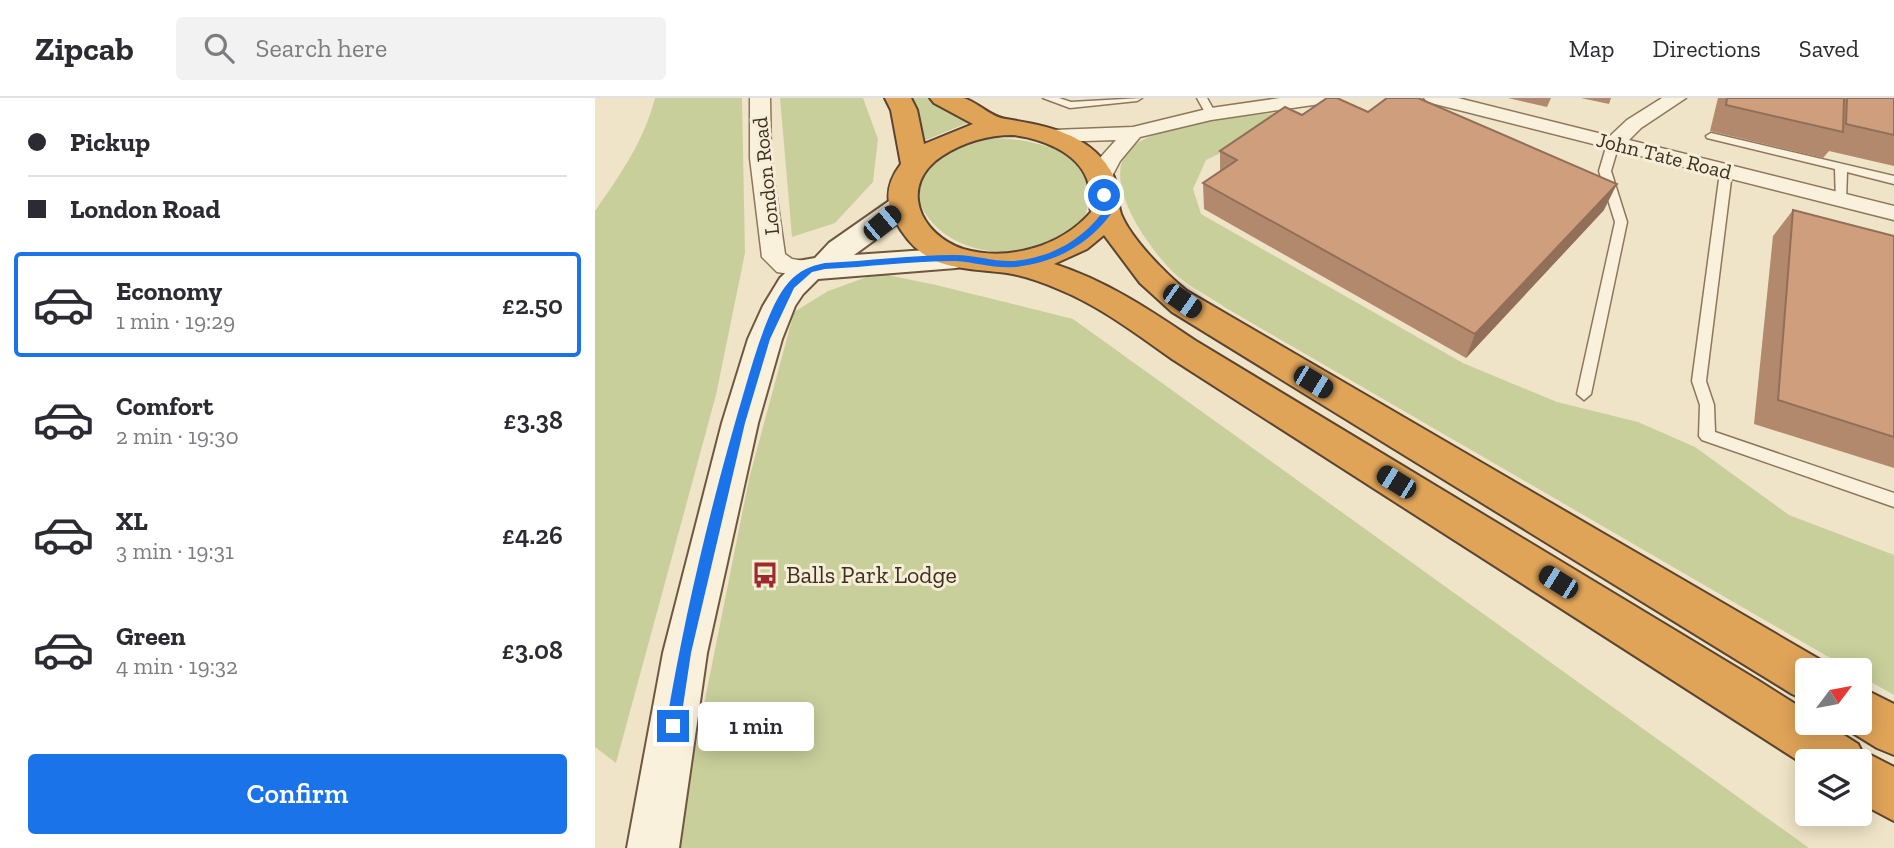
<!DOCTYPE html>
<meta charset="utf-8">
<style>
body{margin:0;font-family:"Zilla Slab",serif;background:#f2f2f3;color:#2b2b33;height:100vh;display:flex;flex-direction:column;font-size:26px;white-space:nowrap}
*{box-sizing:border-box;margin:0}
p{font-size:23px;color:#7c7c81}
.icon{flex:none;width:38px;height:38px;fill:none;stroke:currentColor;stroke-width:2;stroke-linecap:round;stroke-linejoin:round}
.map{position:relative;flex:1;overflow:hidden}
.panel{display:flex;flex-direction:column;background:#fff;width:595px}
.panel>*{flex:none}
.hud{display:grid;align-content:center;height:154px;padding:0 28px;background:#fff}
.needle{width:46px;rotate:58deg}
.buttons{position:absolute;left:1200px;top:560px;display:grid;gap:14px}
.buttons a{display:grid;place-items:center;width:77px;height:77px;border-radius:7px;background:#fff;box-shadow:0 4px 18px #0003;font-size:35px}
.end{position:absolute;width:32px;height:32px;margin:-16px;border:9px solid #1a73e8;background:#fff;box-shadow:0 0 0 4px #fff}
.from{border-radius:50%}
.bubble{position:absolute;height:49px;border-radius:7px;background:#fff;box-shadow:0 4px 18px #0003;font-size:23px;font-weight:600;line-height:49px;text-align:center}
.car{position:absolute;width:21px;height:42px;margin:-21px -10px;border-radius:9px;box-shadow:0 0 5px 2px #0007;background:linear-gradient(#222 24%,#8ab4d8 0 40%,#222 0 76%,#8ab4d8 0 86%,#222 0)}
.hud b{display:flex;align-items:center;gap:24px;height:66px;font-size:26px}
.hud b+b{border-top:2px solid #e1e1e2}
.hud i{width:18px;height:18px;background:#2b2b33}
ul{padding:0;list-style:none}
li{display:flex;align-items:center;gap:21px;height:105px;margin:0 14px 10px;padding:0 14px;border:4px solid transparent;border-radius:7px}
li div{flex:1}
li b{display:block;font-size:26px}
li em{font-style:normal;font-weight:600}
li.on{border-color:#1a73e8}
li>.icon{width:63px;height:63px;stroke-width:1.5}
.primary-button{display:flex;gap:14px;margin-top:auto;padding:14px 28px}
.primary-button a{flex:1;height:80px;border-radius:7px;background:#1a73e8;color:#fff;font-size:28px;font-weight:600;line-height:80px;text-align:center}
header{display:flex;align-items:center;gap:42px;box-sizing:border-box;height:98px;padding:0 35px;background:#fff;border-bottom:2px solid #e1e1e2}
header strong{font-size:33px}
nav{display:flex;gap:38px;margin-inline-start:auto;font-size:24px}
.search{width:490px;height:63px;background:#f2f2f3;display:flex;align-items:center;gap:18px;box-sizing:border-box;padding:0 24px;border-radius:7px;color:#7c7c81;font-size:26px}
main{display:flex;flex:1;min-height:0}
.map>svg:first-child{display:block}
.green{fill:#c9cf9b}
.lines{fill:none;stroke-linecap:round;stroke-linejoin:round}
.lane-casing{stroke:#8d765c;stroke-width:3}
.street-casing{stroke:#8d765c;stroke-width:3}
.secondary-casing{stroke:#6f573f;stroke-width:4}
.highway-casing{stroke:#5b4430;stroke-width:4}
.lane{fill:#faf1dc;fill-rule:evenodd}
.street{fill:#faf1dc;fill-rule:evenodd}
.secondary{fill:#faf1dc;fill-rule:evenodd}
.highway{fill:#e0a458;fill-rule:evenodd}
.wall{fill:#b2896c}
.shaded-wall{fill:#916f58}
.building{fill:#cf9f7d;stroke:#916f58;stroke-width:2}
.route{fill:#1a73e8}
.labels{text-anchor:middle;stroke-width:6;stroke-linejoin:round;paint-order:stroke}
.far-street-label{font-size:21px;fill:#3d2e20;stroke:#f7eed8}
.poi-label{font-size:24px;fill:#3d2e20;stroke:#f7eed8;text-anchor:start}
</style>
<header>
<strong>Zipcab</strong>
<div class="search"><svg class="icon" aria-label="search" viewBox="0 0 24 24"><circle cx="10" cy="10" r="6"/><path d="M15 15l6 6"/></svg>Search here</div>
<nav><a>Map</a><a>Directions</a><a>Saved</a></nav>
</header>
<main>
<section class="panel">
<div class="hud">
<b><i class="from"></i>Pickup</b>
<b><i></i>London Road</b>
</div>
<ul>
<li class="on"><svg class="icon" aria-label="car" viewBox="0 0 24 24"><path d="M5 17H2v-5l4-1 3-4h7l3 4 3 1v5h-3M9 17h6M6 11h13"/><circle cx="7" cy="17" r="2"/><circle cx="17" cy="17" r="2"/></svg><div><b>Economy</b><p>1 min · 19:29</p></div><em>£2.50</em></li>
<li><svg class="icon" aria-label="car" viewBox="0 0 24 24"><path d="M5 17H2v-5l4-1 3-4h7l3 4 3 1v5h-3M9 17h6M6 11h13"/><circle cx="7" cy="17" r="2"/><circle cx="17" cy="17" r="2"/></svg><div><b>Comfort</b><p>2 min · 19:30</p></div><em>£3.38</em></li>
<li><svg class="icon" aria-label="car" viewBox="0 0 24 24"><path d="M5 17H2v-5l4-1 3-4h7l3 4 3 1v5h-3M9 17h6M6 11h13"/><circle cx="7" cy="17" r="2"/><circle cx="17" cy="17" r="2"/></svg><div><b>XL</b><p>3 min · 19:31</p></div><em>£4.26</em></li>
<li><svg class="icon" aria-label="car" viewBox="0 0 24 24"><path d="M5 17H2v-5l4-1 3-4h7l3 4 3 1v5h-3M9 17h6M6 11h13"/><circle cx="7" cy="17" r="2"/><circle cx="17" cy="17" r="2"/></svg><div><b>Green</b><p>4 min · 19:32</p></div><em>£3.08</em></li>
</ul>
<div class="primary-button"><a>Confirm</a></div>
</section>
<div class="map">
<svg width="1299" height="750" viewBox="0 0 1299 750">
<rect width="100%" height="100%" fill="#f0e4c8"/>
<path class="green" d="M 60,0 L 147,0 L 150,155 L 121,297 L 21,665 L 0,649 L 0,113 C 25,77 49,43 60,0 Z
M 185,0 L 268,0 L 283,41 L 278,84 L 240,125 L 197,139 Z
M 315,0 L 335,0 L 375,24 L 326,44 Z
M 697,13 L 701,19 L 611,62 L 598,91 L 606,116 L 868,265 L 962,304 L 1043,324 L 1100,349 L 1194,417 L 1299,457 L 1299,597 L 1265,578 L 1265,572 L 1256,572 L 631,210 C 614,198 592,188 578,174 C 553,149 498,74 541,46 C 580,20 651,19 697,13 Z
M 390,40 C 427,39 497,49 494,100 C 493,110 490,122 482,129 C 436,171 338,161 321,94 C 329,59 358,47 390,40 Z
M 283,175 L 341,187 L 478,221 L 1214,750 L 83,750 L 88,712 L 154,381 L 199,214 L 233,193 Z"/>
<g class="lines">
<g class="lane-casing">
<path id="lane" d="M 448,0 L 464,0 L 476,4 L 547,0 L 542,3 L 475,10 Z
M 602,0 L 612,0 L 621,16 L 620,18 L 612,18 Z
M 1116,35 L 1299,78 L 1299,86 L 1252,74 L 1251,102 L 1249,105 L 1241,105 L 1240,71 L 1112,40 L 1111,38 Z
M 1018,43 L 1024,46 L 1016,73 L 1032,124 L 996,296 L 989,302 L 982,296 L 1020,124 L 1004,73 L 1012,46 Z
M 1131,71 L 1137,74 L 1111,283 L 1119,307 L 1120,334 L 1299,395 L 1299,409 L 1107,342 L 1104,338 L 1105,307 L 1097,283 L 1125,74 Z"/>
</g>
<g class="street-casing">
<path id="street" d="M 155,0 L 175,0 L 176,60 L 190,156 L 197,161 L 223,165 L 226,171 L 223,177 L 214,179 L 182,174 L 167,159 L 155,60 Z
M 685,0 L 735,0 L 725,6 L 616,22 L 545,39 L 525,63 L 514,84 L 498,84 L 495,79 L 504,61 L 521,42 L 458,44 L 451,42 L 448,38 L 451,34 L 458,32 L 538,29 L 616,10 Z
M 829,0 L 863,0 L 1015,38 L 1032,22 L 1067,0 L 1091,0 L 1046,30 L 1034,42 L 1299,108 L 1299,122 L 832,4 Z"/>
</g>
<g class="secondary-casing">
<path id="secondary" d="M 307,99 L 317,101 L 322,108 L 317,115 L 259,157 L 361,150 L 372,153 L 376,160 L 372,167 L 361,170 L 223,181 L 208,196 L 200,208 L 187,241 L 163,325 L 112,555 L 84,750 L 32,750 L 68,555 L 127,325 L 153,241 L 168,208 L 185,180 L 203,163 L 220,160 L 234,145 L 297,101 Z"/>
</g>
<g class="highway-casing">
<path id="highway" d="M 290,0 L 316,0 L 322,12 L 329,46 L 378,26 L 339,5 L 335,0 C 345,0 358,0 368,0 C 383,4 395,19 411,21 C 453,28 498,36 519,79 C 524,91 522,104 526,116 C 536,141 571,176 592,193 L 1229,564 L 1233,572 L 1213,572 L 1213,603 L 1197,596 L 577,214 L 545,185 L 509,137 L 492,151 L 459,166 C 512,183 555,212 601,243 L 1164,583 L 1213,614 L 1213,625 L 1230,625 L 1263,646 L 1266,652 L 1299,669 L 1299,723 L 1265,705 L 1265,663 L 1213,663 L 1213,669 L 577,261 C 540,235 505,208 463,191 C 447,184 430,178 412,175 C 362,169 326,173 299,120 C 289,100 293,83 306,66 L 296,12 ZM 418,37 C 444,40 482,53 492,81 C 496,91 494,103 496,114 C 466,149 412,164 368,151 C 324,136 303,87 347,58 C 369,44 392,37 418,37 Z
M 1265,589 L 1299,606 L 1299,657 L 1282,650 L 1248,629 L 1247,625 L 1265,625 Z"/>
</g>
<use href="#lane" class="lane"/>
<use href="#street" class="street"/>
<use href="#secondary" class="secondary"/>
<use href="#highway" class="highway"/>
</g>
<path class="wall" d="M 913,0 L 956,0 L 952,9 Z
M 986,0 L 1016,0 L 1014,6 Z
M 1123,0 L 1299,0 L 1299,68 L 1234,53 L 1228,60 L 1115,33 Z
M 773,14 L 1009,112 L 871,260 L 609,111 L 608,85 L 625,73 L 625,53 L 707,17 Z
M 1198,112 L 1299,138 L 1299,370 L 1159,326 L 1178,138 Z"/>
<path class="shaded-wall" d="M 1022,86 L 1009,112 L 871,260 L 880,236 Z"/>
<path class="building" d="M 732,0 L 742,0 L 773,14 L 792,0 L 823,0 L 1022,86 L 880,236 L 608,85 L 642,62 L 625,53 L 690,9 L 707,17 Z
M 1132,0 L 1249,0 L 1248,34 L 1131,7 Z
M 1252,0 L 1299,0 L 1299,37 L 1251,26 Z
M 1198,112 L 1299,138 L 1299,339 L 1183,302 Z"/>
<path class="route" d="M 509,95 L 513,97 L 516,116 C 493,147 459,165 420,169 C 400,171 380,164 360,163 C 317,163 273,169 230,171 L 217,174 L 199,190 L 175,241 L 150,325 L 96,555 L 85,628 L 78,635 L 73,633 L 71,628 C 90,513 118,398 151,287 C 159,260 175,204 194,184 C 205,172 215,168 230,165 C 273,163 317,157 360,157 C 380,157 400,164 419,163 C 454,160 486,143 507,115 L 504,97 Z"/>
<defs>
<g id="bus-bare" transform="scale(2.1)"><path d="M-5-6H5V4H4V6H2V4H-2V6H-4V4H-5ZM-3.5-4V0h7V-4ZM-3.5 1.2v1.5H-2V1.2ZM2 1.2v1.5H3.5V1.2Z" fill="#9e2a2b" stroke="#f7eed8" stroke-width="2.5" paint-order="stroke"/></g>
</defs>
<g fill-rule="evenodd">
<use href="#bus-bare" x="170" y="477"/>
</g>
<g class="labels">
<g class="far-street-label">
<text transform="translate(1069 58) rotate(14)" y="7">John Tate Road</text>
<text transform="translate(171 78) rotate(-96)" y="7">London Road</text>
</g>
<g class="poi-label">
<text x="191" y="485">Balls Park Lodge</text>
</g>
</g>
</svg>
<div class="buttons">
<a><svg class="needle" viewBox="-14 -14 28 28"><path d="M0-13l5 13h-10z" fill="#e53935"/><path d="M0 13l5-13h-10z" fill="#7c7c81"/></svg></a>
<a><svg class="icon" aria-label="layers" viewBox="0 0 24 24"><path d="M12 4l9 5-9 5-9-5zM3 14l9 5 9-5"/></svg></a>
</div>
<i class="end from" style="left:509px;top:97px"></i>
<i class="end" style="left:78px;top:628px"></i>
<div class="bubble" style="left:103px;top:604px;width:116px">1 min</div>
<i class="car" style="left:287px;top:125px;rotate:50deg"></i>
<i class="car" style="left:587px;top:203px;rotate:125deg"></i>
<i class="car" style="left:718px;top:284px;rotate:121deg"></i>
<i class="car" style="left:801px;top:384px;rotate:302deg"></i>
<i class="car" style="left:963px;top:484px;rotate:302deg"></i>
</div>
</main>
